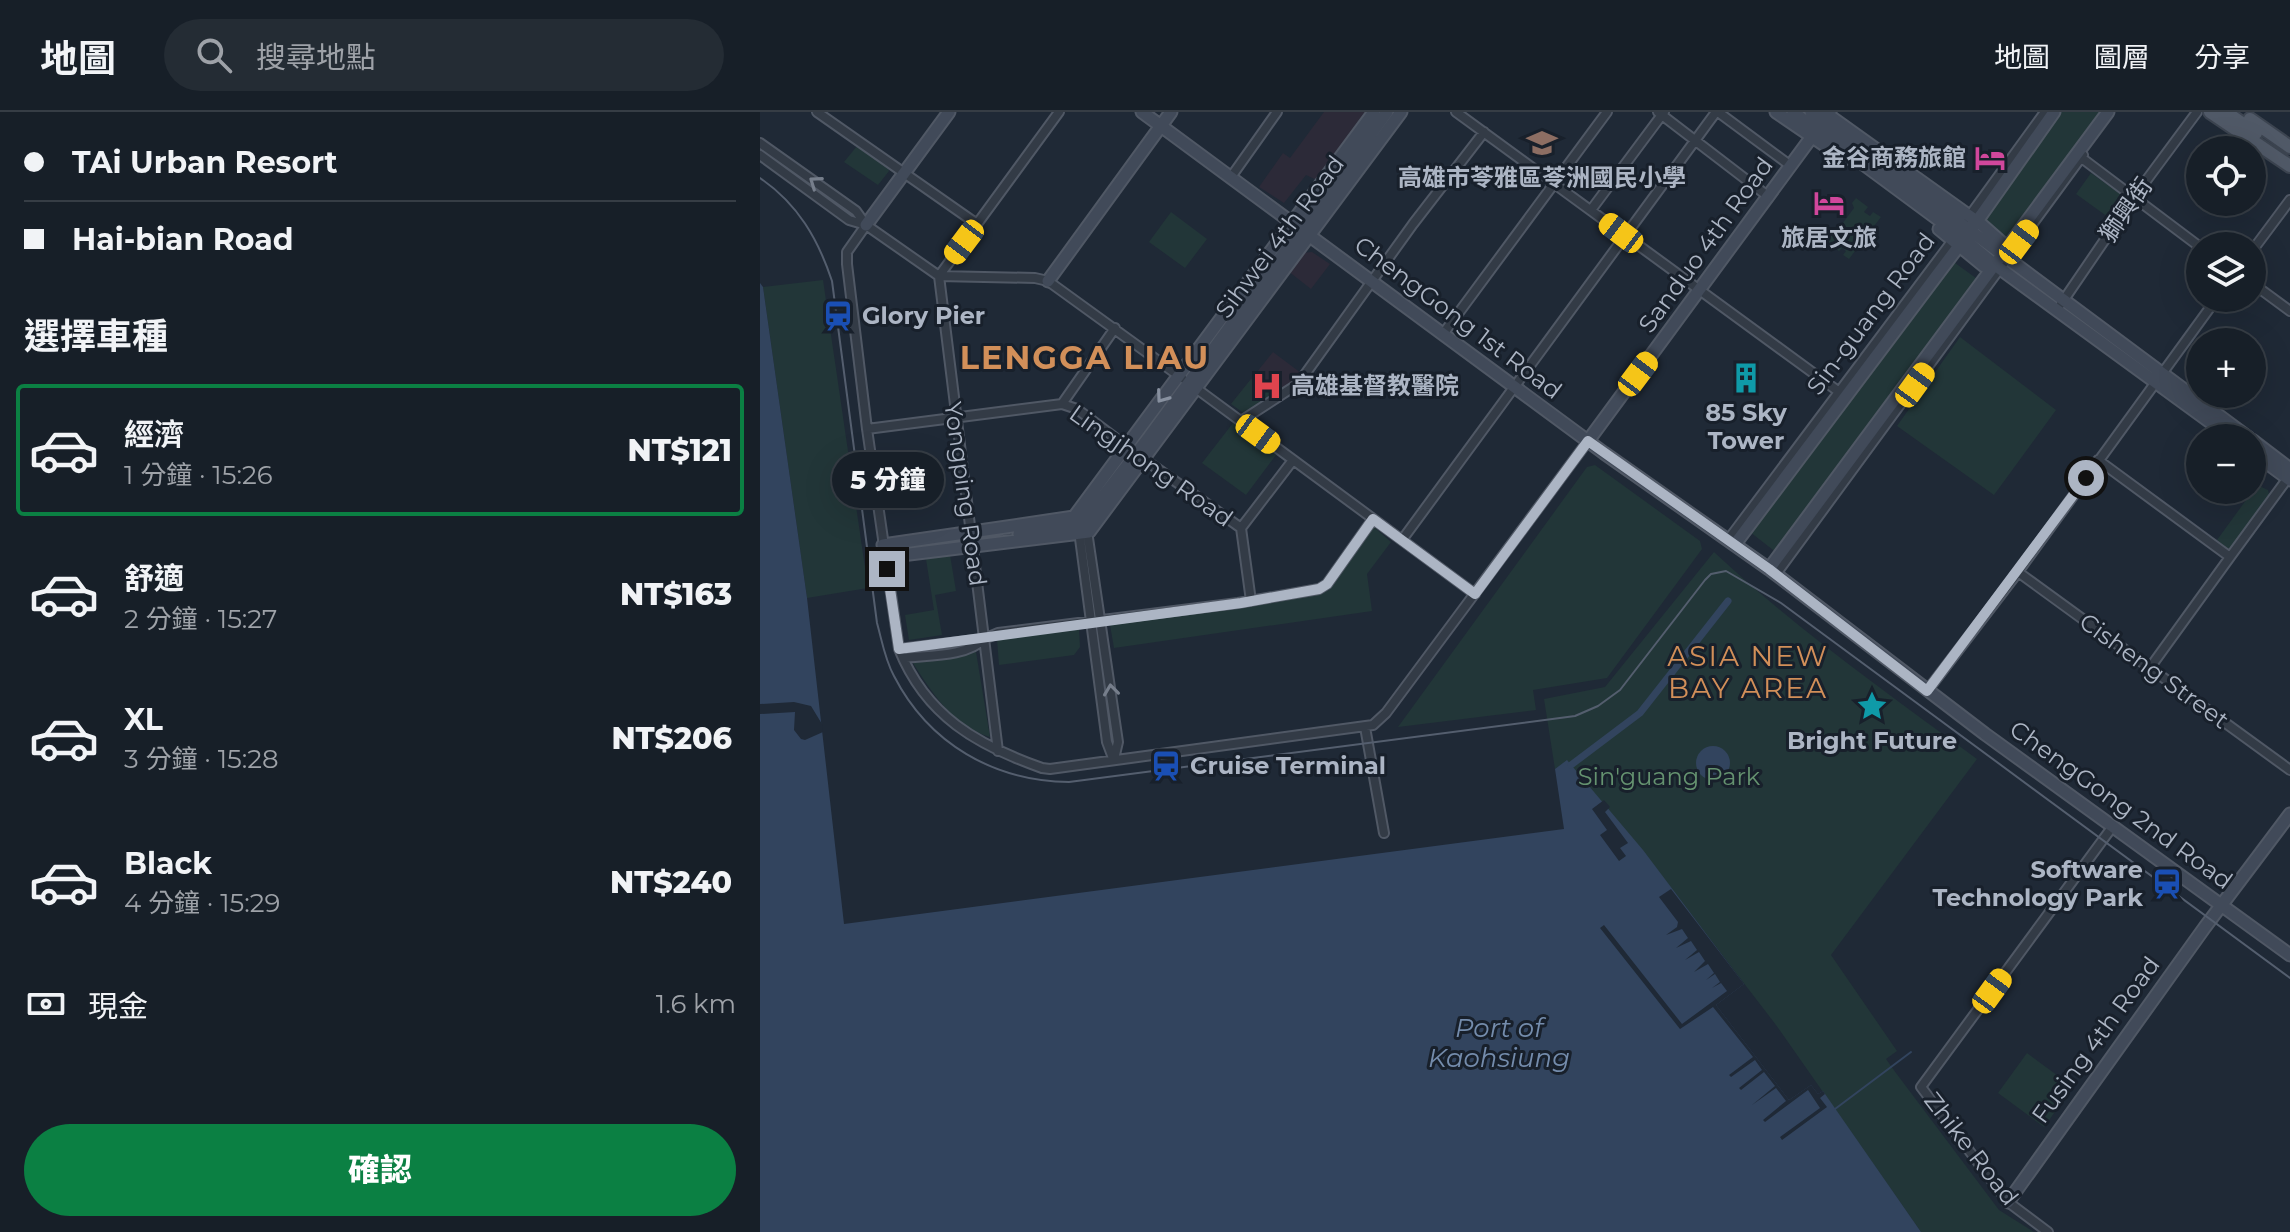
<!DOCTYPE html>
<html lang="zh-TW">
<meta charset="utf-8">
<style>
body{margin:0;font-family:Montserrat,"Noto Sans TC",sans-serif;background:#242c34;color:#f1f3f6;height:100vh;display:flex;flex-direction:column;font-size:30px;white-space:nowrap}
*{box-sizing:border-box;margin:0}
p{font-size:26px;color:#9ea2a8}
.icon{flex:none;width:44px;height:44px;fill:none;stroke:currentColor;stroke-width:2;stroke-linecap:round;stroke-linejoin:round}
.map{position:relative;flex:1;overflow:hidden}
.drawer{display:flex;flex-direction:column;background:#171f28;width:760px}
.drawer>*{flex:none}
.guide{display:grid;align-content:center;height:176px;padding:0 24px;background:#171f28}
.buttons{position:absolute;left:1426px;top:24px;display:grid;gap:16px}
.buttons a{display:grid;place-items:center;width:80px;height:80px;border-radius:50%;background:#171f28;box-shadow:0 8px 32px #0002,0 0 0 2px #363d45;font-size:40px}
.end{position:absolute;width:36px;height:36px;margin:-18px;border:10px solid #acb5c4;background:#111;box-shadow:0 0 0 4px #111}
.from{border-radius:50%}
.bubble{position:absolute;height:56px;border-radius:28px;background:#171f28;box-shadow:0 8px 32px #0002,0 0 0 2px #363d45;font-size:26px;font-weight:800;line-height:56px;text-align:center}
.car{position:absolute;width:24px;height:48px;margin:-24px -12px;border-radius:10px;box-shadow:0 0 6px 2px #0007;background:linear-gradient(#f5c518 24%,#345 0 40%,#f5c518 0 76%,#345 0 86%,#f5c518 0)}
.guide b{display:flex;align-items:center;gap:28px;height:76px;font-size:30px}
.guide b+b{border-top:2px solid #363d45}
.guide i{width:20px;height:20px;background:#f1f3f6}
ul{padding:0;list-style:none}
li{display:flex;align-items:center;gap:24px;height:132px;margin:0 16px 12px;padding:0 8px;border:4px solid transparent;border-radius:8px}
li div{flex:1}
li b{display:block;font-size:30px}
li em{font-style:normal;font-weight:800}
li.current{border-color:#0b8043}
li>.icon{width:72px;height:72px;stroke-width:1.5}
h2{padding:0 24px;font-size:36px;line-height:96px}
.pay{display:flex;align-items:center;gap:20px;height:88px;padding:0 24px;font-size:30px}
.pay p{margin-inline-start:auto}
.action{display:flex;gap:16px;margin-top:auto;padding:16px 24px}
.action a{flex:1;height:92px;border-radius:48px;background:#0b8043;color:#fff;font-size:32px;font-weight:800;line-height:92px;text-align:center}
header{display:flex;align-items:center;gap:48px;box-sizing:border-box;height:112px;padding:0 40px;background:#171f28;border-bottom:2px solid #363d45}
header strong{font-size:38px}
nav{display:flex;gap:44px;margin-inline-start:auto;font-size:28px}
.search{width:560px;height:72px;background:#242c34;display:flex;align-items:center;gap:20px;box-sizing:border-box;padding:0 28px;border-radius:44px;color:#9ea2a8;font-size:30px}
main{display:flex;flex:1;min-height:0}
.map>svg:first-child{display:block}
.medical{fill:#2c2a38}
.green{fill:#223638}
.water{fill:#32445e}
.pier{fill:#1f2936}
.lines{fill:none;stroke-linecap:round;stroke-linejoin:round}
.stream{stroke:#32445e;stroke-width:2}
.canal{stroke:#32445e;stroke-width:7}
.street-casing{stroke:#505865;stroke-width:12}
.secondary-casing{stroke:#505865;stroke-width:15}
.primary-casing{stroke:#3c4450;stroke-width:16}
.street{stroke:#333b46;stroke-width:8}
.secondary{stroke:#414a59;stroke-width:11}
.primary{stroke:#505967;stroke-width:12}
.tram{stroke:#545e6e;stroke-width:2}
.oneway{stroke:#767e8b}
.oneway2{stroke:#87909f}
.route{stroke:#acb5c4;stroke-width:10}
.labels{text-anchor:middle;stroke-width:6;stroke-linejoin:round;paint-order:stroke}
.poi-label{font-size:24px;font-weight:bold;fill:#acb5c4;stroke:#18202b}
.street-label{font-size:24px;fill:#acb5c4;stroke:#18202b}
.park-label{font-size:24px;fill:#659370;stroke:#18202b}
.water-label{font-size:26px;font-style:italic;fill:#748cac;stroke:#18202b}
.quarter-label{font-size:28px;letter-spacing:2px;fill:#d28f59;stroke:#18202b}
.district-label{font-size:32px;font-weight:bold;letter-spacing:2px;fill:#d28f59;stroke:#18202b}
</style>
<header>
<strong>地圖</strong>
<div class="search"><svg class="icon" aria-label="search" viewBox="0 0 24 24"><circle cx="10" cy="10" r="6"/><path d="M15 15l6 6"/></svg>搜尋地點</div>
<nav><a>地圖</a><a>圖層</a><a>分享</a></nav>
</header>
<main>
<section class="drawer">
<div class="guide">
<b><i class="from"></i>TAi Urban Resort</b>
<b><i></i>Hai-bian Road</b>
</div>
<h2>選擇車種</h2>
<ul>
<li class="current"><svg class="icon" aria-label="car" viewBox="0 0 24 24"><path d="M5 17H2v-5l4-1 3-4h7l3 4 3 1v5h-3M9 17h6M6 11h13"/><circle cx="7" cy="17" r="2"/><circle cx="17" cy="17" r="2"/></svg><div><b>經濟</b><p>1 分鐘 · 15:26</p></div><em>NT$121</em></li>
<li><svg class="icon" aria-label="car" viewBox="0 0 24 24"><path d="M5 17H2v-5l4-1 3-4h7l3 4 3 1v5h-3M9 17h6M6 11h13"/><circle cx="7" cy="17" r="2"/><circle cx="17" cy="17" r="2"/></svg><div><b>舒適</b><p>2 分鐘 · 15:27</p></div><em>NT$163</em></li>
<li><svg class="icon" aria-label="car" viewBox="0 0 24 24"><path d="M5 17H2v-5l4-1 3-4h7l3 4 3 1v5h-3M9 17h6M6 11h13"/><circle cx="7" cy="17" r="2"/><circle cx="17" cy="17" r="2"/></svg><div><b>XL</b><p>3 分鐘 · 15:28</p></div><em>NT$206</em></li>
<li><svg class="icon" aria-label="car" viewBox="0 0 24 24"><path d="M5 17H2v-5l4-1 3-4h7l3 4 3 1v5h-3M9 17h6M6 11h13"/><circle cx="7" cy="17" r="2"/><circle cx="17" cy="17" r="2"/></svg><div><b>Black</b><p>4 分鐘 · 15:29</p></div><em>NT$240</em></li>
</ul>
<div class="pay"><svg class="icon" aria-label="cash" viewBox="0 0 24 24"><path d="M3 7h18v10H3z"/><circle cx="12" cy="12" r="2"/></svg>現金<p>1.6 km</p></div>
<div class="action"><a>確認</a></div>
</section>
<div class="map">
<svg width="1530" height="1120" viewBox="0 0 1530 1120">
<rect width="100%" height="100%" fill="#1f2936"/>
<path class="medical" d="M 564,0 L 609,0 L 561,70 L 546,63 L 524,91 L 499,75 L 523,41 L 530,46 Z
M 552,140 L 570,152 L 551,177 L 528,159 L 541,141 Z
M 513,240 L 541,261 L 536,268 L 520,280 L 471,292 Z"/>
<path class="green" d="M 1298,0 L 1341,0 L 1249,127 L 1220,106 Z
M 97,34 L 128,56 L 129,59 L 118,73 L 84,50 Z
M 1331,61 L 1363,84 L 1348,105 L 1316,82 Z
M 1096,86 L 1108,95 L 1104,100 L 1110,104 L 1113,100 L 1121,105 L 1089,147 L 1083,143 L 1086,139 L 1082,136 L 1079,139 L 1065,128 L 1068,124 L 1073,124 L 1094,96 L 1092,91 Z
M 411,100 L 447,127 L 425,156 L 389,130 Z
M 1191,148 L 1220,169 L 1017,441 L 990,420 Z
M 63,168 L 108,476 L 47,486 L 3,175 Z
M 1200,225 L 1296,298 L 1234,383 L 1137,314 Z
M 491,267 L 499,277 L 509,273 L 520,279 L 485,302 L 471,292 Z
M 473,311 L 516,343 L 486,383 L 442,351 Z
M 835,353 L 940,429 L 942,437 L 847,566 L 773,578 L 776,598 L 638,615 L 827,355 Z
M 1497,373 L 1508,378 L 1510,386 L 1474,435 L 1468,437 L 1457,428 Z
M 614,415 L 631,430 L 607,462 L 612,499 L 354,536 L 350,513 L 569,478 Z
M 954,440 C 1035,516 1127,581 1217,647 L 1071,843 L 1137,939 L 1126,947 L 1136,961 L 1239,1098 L 1274,1120 L 1161,1120 L 1016,913 L 907,771 L 807,649 L 795,657 L 784,587 L 845,575 Z
M 190,443 L 196,479 L 175,483 L 182,523 L 149,528 L 145,503 L 174,498 L 166,447 Z
M 319,517 L 320,535 L 314,543 L 239,553 L 237,527 Z
M 216,540 L 230,625 C 193,615 171,579 151,548 Z
M 1267,941 L 1313,975 L 1284,1015 L 1238,981 Z"/>
<path class="water" d="M 0,171 L 3,175 L 47,486 L 84,812 L 804,717 L 795,657 L 807,648 L 883,738 L 984,872 L 956,893 L 1029,988 L 1051,973 L 1058,982 L 1063,979 L 1161,1120 L 0,1120 Z
M936 651a17 17 0 1 1 34 0a17 17 0 1 1-34 0Z"/>
<path class="pier" d="M 34,590 L 51,594 L 62,612 L 63,620 L 45,628 L 41,627 L 34,618 L 35,600 L 0,602 L 0,592 Z
M 844,688 L 850,695 L 845,700 L 868,731 L 860,736 L 866,744 L 859,749 L 840,723 L 847,718 L 832,697 Z
M 911,777 L 984,872 L 956,893 L 1029,988 L 1051,973 L 1058,982 L 1063,979 L 1065,982 L 1060,986 L 1067,995 L 1022,1028 L 1020,1025 L 1060,996 L 1048,978 L 1005,1010 L 1003,1008 L 1026,989 L 1016,976 L 992,993 L 1015,974 L 1004,960 L 981,978 L 979,976 L 1002,958 L 995,948 L 971,965 L 969,963 L 993,945 L 953,895 L 920,917 L 840,816 L 844,813 L 922,912 L 967,879 L 961,871 L 952,876 L 960,870 L 955,862 L 946,868 L 954,861 L 948,852 L 934,860 L 945,849 L 939,840 L 925,848 L 937,838 L 931,829 L 916,836 L 928,826 L 922,817 L 906,823 L 917,815 L 918,810 L 899,785 Z"/>
<g class="lines">
<path class="stream" d="M 1075,997 L 1151,940"/>
<path class="canal" d="M 811,653 L 880,601 L 968,489"/>
<g class="street-casing">
<path id="street" d="M 57,0 L 217,112
M 696,0 L 1082,282
M 898,0 L 1009,85
M 958,0 L 1031,54
M 0,31 L 96,99 L 106,113 L 179,164 L 238,639
M 0,43 L 89,108 L 106,113
M 1319,44 L 1440,135
M 471,65 L 517,0
M 831,98 L 904,0
M 1208,106 L 1285,0
M 106,113 L 87,140 L 87,152 L 107,317 L 139,537 C 166,604 217,633 282,656 L 290,657 L 613,613 L 626,601 L 828,329
M 1492,139 L 1530,88
M 179,164 L 275,166 L 288,169 L 422,266
M 179,164 L 299,0
M 1492,171 L 1530,199
M 1301,192 L 1374,85 L 1437,0
M 683,222 L 847,0
M 433,274 L 715,482
M 302,292 L 355,216
M 481,309 L 538,272 L 653,112 L 724,20
M 107,317 L 302,292 L 317,297 L 370,337
M 381,345 L 481,416
M 1338,348 L 1470,445 L 1530,363
M 319,419 L 347,630 L 353,646
M 327,419 L 358,630 L 354,647
M 642,428 L 956,0
M 968,428 L 1196,124
M 1258,460 L 1530,658
M 1016,462 L 1323,43
M 491,489 L 481,416 L 533,348
M 139,537 L 224,527 L 238,521 L 478,491 L 559,477 L 567,472 L 613,407
M 143,546 C 167,543 207,545 224,527
M 1389,557 L 1470,445
M 1167,579 L 1255,464 L 1457,186
M 605,615 L 624,721
M 1288,1120 L 1248,1090 L 1161,975 L 1353,714"/>
</g>
<g class="secondary-casing">
<path id="secondary" d="M 382,0 L 844,341 L 1009,457 L 1225,622 L 1530,843
M 1016,0 L 1085,47
M 1033,0 L 1198,122 L 1235,153 L 1472,326
M 1051,0 L 1489,326
M 1064,0 L 1222,113 L 1248,136 L 1247,142
M 106,113 L 189,0
M 1179,117 L 1224,154
M 288,169 L 411,0
M 1492,328 L 1530,357
M 828,329 L 1070,0
M 1492,340 L 1530,368
M 259,422 L 320,414 L 389,325 L 627,0
M 975,432 L 1210,119 L 1294,0
M 123,433 L 314,405 L 614,0
M 125,445 L 329,420 L 641,0
M 1009,457 L 1348,0
M 1248,1090 L 1445,815 L 1530,702"/>
</g>
<g class="primary-casing">
<path id="primary" d="M 1450,0 L 1530,54
M 1466,0 L 1496,21
M 1490,7 L 1530,35"/>
</g>
<use href="#street" class="street"/>
<use href="#secondary" class="secondary"/>
<use href="#primary" class="primary"/>
<path class="tram" d="M 0,66 C 38,92 58,127 72,169 L 117,511 C 122,529 125,548 134,564 C 169,632 234,669 309,670 L 815,604 L 838,594 L 860,578 L 945,468 L 951,462 L 966,459 L 1021,491 L 1530,866"/>
</g>
<defs><path id="oneway-chevron" d="M-2-3.5L2.5 0L-2 3.5" fill="none" stroke-width="1.6" stroke-linecap="round" stroke-linejoin="round" transform="scale(2)"/></defs>
<g class="oneway">
<use href="#oneway-chevron" transform="translate(55 70) rotate(-145)"/>
<use href="#oneway-chevron" transform="translate(351 578) rotate(-97)"/>
</g>
<use class="oneway2" href="#oneway-chevron" transform="translate(402 285) rotate(126)"/>
<g class="lines">
<path class="route" d="M 127,457 L 139,537 L 481,491 L 559,477 L 567,472 L 613,407 L 715,482 L 828,329 L 1009,457 L 1167,579 L 1326,366"/>
</g>
<defs>
<g id="school-bare" transform="scale(2.4)"><path d="M0-5L7-2L0 1L-7-2ZM-4 1L0 2.5L4 1V4Q0 6-4 4Z" fill="#8d6e63" stroke="#18202b" stroke-width="2.5" paint-order="stroke"/></g>
<g id="hotel-bare" transform="scale(2.4)"><path d="M-6-4.5h1.5V1H6V5H4.5V3h-9V5H-6ZM-4 0a1.8 1.8 0 1 1 3.6 0ZM.5 0V-2.5h3Q6-2.5 6 0Z" fill="#d1479c" stroke="#18202b" stroke-width="2.5" paint-order="stroke"/></g>
<g id="station-bare" transform="scale(2.4)"><path d="M-3-6H3Q5-6 5-4V2Q5 4 3 4L4.5 6H3L1.5 4h-3L-3 6H-4.5L-3 4Q-5 4-5 2V-4Q-5-6-3-6ZM-3.5-4v3h7v-3ZM-3.5 1v1.5H-2V1ZM2 1v1.5H3.5V1Z" fill="#1a4fb4" stroke="#18202b" stroke-width="2.5" paint-order="stroke"/></g>
<g id="building-bare" transform="scale(2.4)"><path d="M-4-6H4V6H1V3H-1V6H-4ZM-2.5-4.3h1.7v1.8h-1.7ZM.8-4.3h1.7v1.8H.8ZM-2.5-1h1.7V.8h-1.7ZM.8-1h1.7V.8H.8Z" fill="#0f9aa8" stroke="#18202b" stroke-width="2.5" paint-order="stroke"/></g>
<g id="hospital-bare" transform="scale(2.4)"><path d="M-5-5h3v3.5h4V-5h3V5h-3V1.5h-4V5h-3Z" fill="#e0444e" stroke="#18202b" stroke-width="2.5" paint-order="stroke"/></g>
<g id="sight-bare" transform="scale(2.4)"><path d="M0-6L1.8-2.2L6-1.7L2.9 1.2L3.7 5.4L0 3.3L-3.7 5.4L-2.9 1.2L-6-1.7L-1.8-2.2Z" fill="#0f9aa8" stroke="#18202b" stroke-width="2.5" paint-order="stroke"/></g>
</defs>
<g fill-rule="evenodd">
<use href="#school-bare" x="782" y="31"/>
<use href="#hotel-bare" x="1230" y="46"/>
<use href="#hotel-bare" x="1069" y="91"/>
<use href="#station-bare" x="78" y="204"/>
<use href="#building-bare" x="986" y="266"/>
<use href="#hospital-bare" x="507" y="274"/>
<use href="#sight-bare" x="1112" y="594"/>
<use href="#station-bare" x="406" y="654"/>
<use href="#station-bare" x="1407" y="772"/>
</g>
<g class="labels">
<g class="poi-label">
<text x="1206" y="54" text-anchor="end">金谷商務旅館</text>
<text x="782" y="74">高雄市苓雅區苓洲國民小學</text>
<text x="1069" y="134">旅居文旅</text>
<text x="102" y="212" text-anchor="start">Glory Pier</text>
<text x="531" y="282" text-anchor="start">高雄基督教醫院</text>
<text x="986" y="309">85 Sky<tspan x="986" dy="28">Tower</tspan></text>
<text x="1112" y="637">Bright Future</text>
<text x="430" y="662" text-anchor="start">Cruise Terminal</text>
<text x="1383" y="766" text-anchor="end">Software<tspan x="1383" dy="28">Technology Park</tspan></text>
</g>
<g class="street-label">
<text transform="translate(1366 98) rotate(-55)" y="8">獅興街</text>
<text transform="translate(520 125) rotate(-53)" y="8">Sihwei 4th Road</text>
<text transform="translate(946 133) rotate(-54)" y="8">Sanduo 4th Road</text>
<text transform="translate(1111 202) rotate(-53)" y="8">Sin-guang Road</text>
<text transform="translate(698 206) rotate(37)" y="8">ChengGong 1st Road</text>
<text transform="translate(391 354) rotate(35)" y="8">Lingjhong Road</text>
<text transform="translate(205 382) rotate(82)" y="8">Yongping Road</text>
<text transform="translate(1394 559) rotate(36)" y="8">Cisheng Street</text>
<text transform="translate(1361 693) rotate(36)" y="8">ChengGong 2nd Road</text>
<text transform="translate(1336 928) rotate(-54)" y="8">Fusing 4th Road</text>
<text transform="translate(1211 1037) rotate(52)" y="8">Zhike Road</text>
</g>
<g class="park-label">
<text x="909" y="673">Sin'guang Park</text>
</g>
<g class="water-label">
<text x="739" y="925">Port of<tspan x="739" dy="30">Kaohsiung</tspan></text>
</g>
<g class="quarter-label">
<text x="988" y="554">ASIA NEW<tspan x="988" dy="32">BAY AREA</tspan></text>
</g>
<g class="district-label">
<text x="325" y="257">LENGGA LIAU</text>
</g>
</g>
</svg>
<div class="buttons">
<a><svg class="icon" aria-label="locate" viewBox="0 0 24 24"><circle cx="12" cy="12" r="6"/><path d="M12 2v4M12 18v4M2 12h4M18 12h4"/></svg></a>
<a><svg class="icon" aria-label="layers" viewBox="0 0 24 24"><path d="M12 4l9 5-9 5-9-5zM3 14l9 5 9-5"/></svg></a>
<a>+</a>
<a>−</a>
</div>
<i class="end from" style="left:1326px;top:366px"></i>
<i class="end" style="left:127px;top:457px"></i>
<div class="bubble" style="left:72px;top:340px;width:112px">5 分鐘</div>
<i class="car" style="left:861px;top:121px;rotate:307deg"></i>
<i class="car" style="left:204px;top:130px;rotate:217deg"></i>
<i class="car" style="left:1259px;top:130px;rotate:37deg"></i>
<i class="car" style="left:878px;top:262px;rotate:37deg"></i>
<i class="car" style="left:1155px;top:273px;rotate:36deg"></i>
<i class="car" style="left:498px;top:322px;rotate:126deg"></i>
<i class="car" style="left:1232px;top:879px;rotate:36deg"></i>
</div>
</main>
